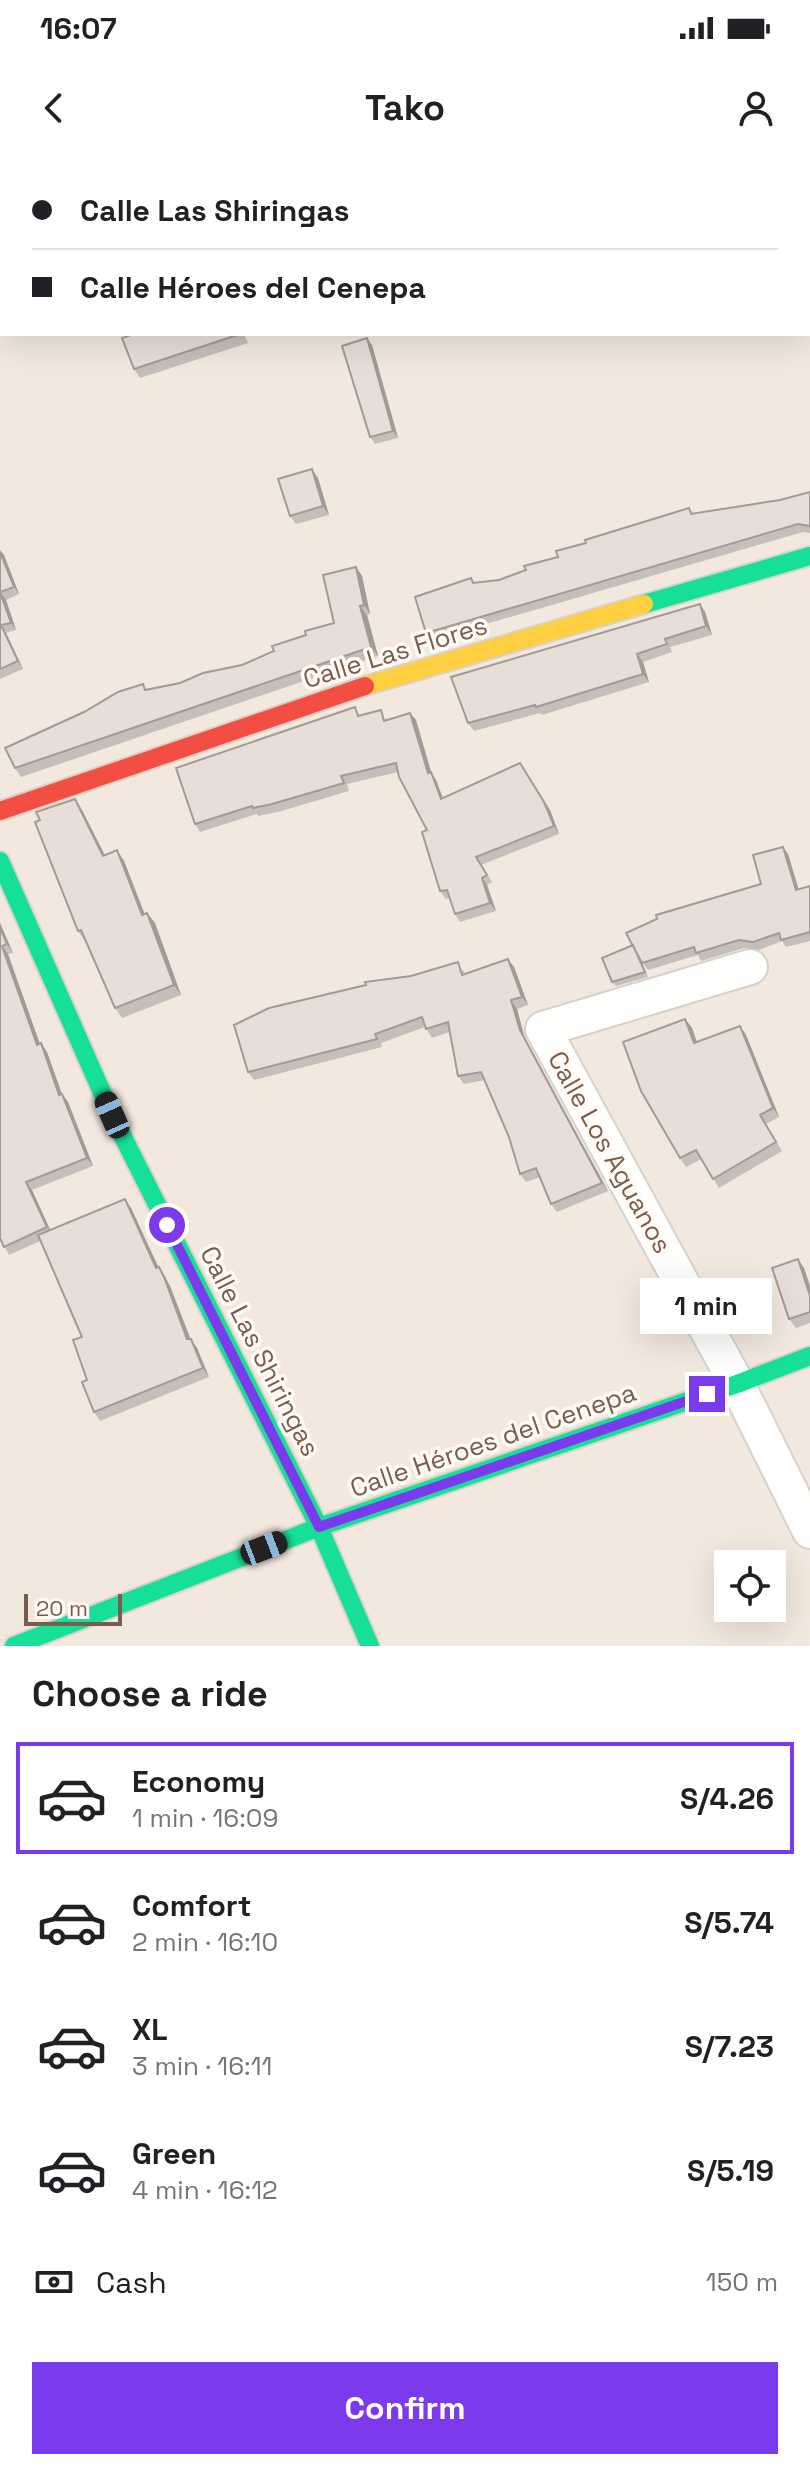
<!DOCTYPE html>
<meta charset="utf-8">
<style>
body{margin:0;font-family:"Space Grotesk",sans-serif;background:#f2f2f2;color:#202124;height:100vh;display:flex;flex-direction:column;font-size:30px;white-space:nowrap}
*{box-sizing:border-box;margin:0}
p{font-size:26px;color:#757577}
.icon{flex:none;width:44px;height:44px;fill:none;stroke:currentColor;stroke-width:2;stroke-linecap:round;stroke-linejoin:round}
.map{position:relative;height:1486px;overflow:hidden}
.details{display:flex;flex-direction:column;background:#fff;flex:1}
.details>*{flex:none}
.top-card{position:absolute;left:0px;top:0px;width:810px;height:176px;box-shadow:0 8px 32px #0002;display:grid;align-content:center;height:176px;padding:0 32px;background:#fff}
.tools{position:absolute;left:714px;top:1390px;display:grid;gap:16px}
.tools a{display:grid;place-items:center;width:72px;height:72px;border-radius:0px;background:#fff;box-shadow:0 8px 32px #0002;font-size:40px}
.scale{position:absolute;left:24px;bottom:20px;width:98px;box-sizing:border-box;padding-left:8px;border:4px solid #7a5c4d;border-top:0;font-size:22px;line-height:28px;white-space:nowrap;color:#7a5c4d;-webkit-text-stroke:6px #fffaf3;paint-order:stroke}
.end{position:absolute;width:36px;height:36px;margin:-18px;border:10px solid #7c3aed;background:#fff;box-shadow:0 0 0 4px #fff}
.from{border-radius:50%}
.bubble{position:absolute;height:56px;border-radius:0px;background:#fff;box-shadow:0 8px 32px #0002;font-size:26px;font-weight:600;line-height:56px;text-align:center}
.car{position:absolute;width:24px;height:48px;margin:-24px -12px;border-radius:10px;box-shadow:0 0 6px 2px #0007;background:linear-gradient(#222 24%,#8ab4d8 0 40%,#222 0 76%,#8ab4d8 0 86%,#222 0)}
.top-card b{display:flex;align-items:center;gap:28px;height:76px;font-size:30px}
.top-card b+b{border-top:2px solid #e0e0e0}
.top-card i{width:20px;height:20px;background:#202124}
ul{padding:0;list-style:none}
li{display:flex;align-items:center;gap:24px;height:112px;margin:0 16px 12px;padding:0 16px;border:4px solid transparent;border-radius:0px}
li div{flex:1}
li b{display:block;font-size:30px}
li em{font-style:normal;font-weight:600}
li.current{border-color:#7c3aed}
li>.icon{width:72px;height:72px;stroke-width:1.5}
h2{padding:0 32px;font-size:36px;line-height:96px}
.pay{display:flex;align-items:center;gap:20px;height:88px;padding:0 32px;font-size:30px}
.pay p{margin-inline-start:auto}
.button{display:flex;gap:16px;margin-top:auto;padding:16px 32px}
.button a{flex:1;height:92px;border-radius:0px;background:#7c3aed;color:#fff;font-size:32px;font-weight:600;line-height:92px;text-align:center}
.status{display:flex;justify-content:space-between;align-items:center;height:56px;padding:0 40px;background:#fff;direction:ltr}
.status svg{height:22px;fill:currentColor}
header{display:flex;justify-content:space-between;align-items:center;height:104px;padding:0 32px;background:#fff;font-size:36px;font-weight:600}
.map>svg:first-child{display:block}
.residential{fill:#f2e8de;fill-rule:evenodd}
.lines{fill:none;stroke-linecap:round;stroke-linejoin:round}
.street-casing{stroke:#d7d1cb;stroke-width:38}
.fast-casing{stroke:#d9d2cb;stroke-width:22}
.slow-casing{stroke:#d9d2cb;stroke-width:22}
.jam-casing{stroke:#d9d2cb;stroke-width:22}
.street{stroke:#fefefd;stroke-width:34}
.fast{stroke:#16e098;stroke-width:18}
.slow{stroke:#ffcf43;stroke-width:18}
.jam{stroke:#f24e42;stroke-width:18}
.wall{fill:#c6bfb9}
.shaded-wall{fill:#a19b96}
.building{fill:#e6ded7;stroke:#a19b96;stroke-width:2}
.route{stroke:#7c3aed;stroke-width:10}
.labels{text-anchor:middle;stroke-width:7;stroke-linejoin:round;paint-order:stroke}
.street-label{font-size:26px;fill:#7a5c4d;stroke:#fffaf3}
</style>
<div class="status"><b>16:07</b><svg viewBox="0 0 49 12"><path d="M0 12V9h3v3zM5 12V6h3v6zM10 12V3h3v9zM15 12V0h3v12zM26 1h20v11H26zM47 4h2v5h-2z"/></svg></div>
<header><svg class="icon" aria-label="back" viewBox="0 0 24 24"><path d="M15 5l-7 7 7 7"/></svg>Tako<svg class="icon" aria-label="person" viewBox="0 0 24 24"><circle cx="12" cy="8" r="4"/><path d="M4 21q1-7 8-7t8 7"/></svg></header>
<div class="map">
<svg width="810" height="1486" viewBox="0 0 810 1486">
<rect width="100%" height="100%" fill="#f9f5f0"/>
<path class="residential" d="M 49,0 L 810,0 L 810,1486 L 0,1486 L 0,128 L 2,174 L 808,174 L 808,2 ZM 728,1404 L 772,1404 L 772,1448 L 728,1448 Z"/>
<g class="lines">
<g class="street-casing">
<path id="street" d="M 792,0 L 792,2
M 808,68 L 810,76
M 750,807 L 543,869 L 737,1224 L 810,1371"/>
</g>
<g class="fast-casing">
<path id="fast" d="M 644,444 L 810,396
M 0,701 L 112,955 L 319,1367 L 370,1486
M 14,1486 L 319,1367 L 737,1224 L 810,1196"/>
</g>
<g class="slow-casing">
<path id="slow" d="M 365,526 L 644,444"/>
</g>
<g class="jam-casing">
<path id="jam" d="M 0,651 L 365,526"/>
</g>
<use href="#street" class="street"/>
<use href="#fast" class="fast"/>
<use href="#slow" class="slow"/>
<use href="#jam" class="jam"/>
</g>
<path class="wall" d="M 134,174 L 244,174 L 248,183 L 140,218 L 134,209 Z
M 372,185 L 398,278 L 375,284 L 370,277 Z
M 318,318 L 329,355 L 296,364 L 290,356 Z
M 810,332 L 810,373 L 803,372 L 431,480 L 426,473 L 471,418 L 474,423 L 499,420 L 558,397 L 586,383 L 689,348 L 693,353 L 780,340 Z
M 0,390 L 4,395 L 19,434 L 6,440 L 16,470 L 6,473 L 23,509 L 0,519 Z
M 356,407 L 362,416 L 370,454 L 367,455 L 378,496 L 21,617 L 15,608 L 147,530 L 180,523 L 242,505 L 334,463 Z
M 700,444 L 705,452 L 712,475 L 670,487 L 672,492 L 643,502 L 649,522 L 542,555 L 540,553 L 474,571 L 468,563 Z
M 410,553 L 416,560 L 431,612 L 436,620 L 443,638 L 520,603 L 550,650 L 559,674 L 481,705 L 492,722 L 487,725 L 496,751 L 460,762 L 455,754 L 450,738 L 446,739 L 440,731 L 427,670 L 398,612 L 347,624 L 349,631 L 278,652 L 258,656 L 257,654 L 200,672 L 195,664 L 387,558 L 387,560 Z
M 82,650 L 105,695 L 124,701 L 144,754 L 147,753 L 155,763 L 181,835 L 122,858 L 115,848 L 85,781 L 78,771 Z
M 788,694 L 798,729 L 810,726 L 810,781 L 786,787 L 782,781 L 759,790 L 744,788 L 701,801 L 698,795 L 648,810 L 640,799 L 648,817 L 616,826 L 612,822 L 633,785 L 761,724 Z
M 0,763 L 13,793 L 8,794 L 40,884 L 41,883 L 47,892 L 62,934 L 68,942 L 93,1006 L 32,1030 L 50,1070 L 131,1048 L 158,1107 L 165,1116 L 170,1126 L 190,1179 L 197,1188 L 209,1217 L 100,1261 L 94,1252 L 87,1220 L 82,1177 L 40,1081 L 9,1095 L 0,1078 Z
M 514,807 L 528,845 L 517,849 L 525,879 L 608,1031 L 557,1052 L 551,1044 L 540,1017 L 526,1022 L 520,1014 L 509,977 L 485,920 L 464,924 L 458,916 L 450,872 L 432,878 L 425,867 L 381,883 L 382,887 L 254,920 L 248,912 L 463,810 L 465,814 Z
M 685,859 L 692,868 L 697,882 L 740,866 L 746,875 L 779,957 L 766,964 L 782,991 L 719,1028 L 701,999 L 686,1007 L 680,998 Z
M 804,1108 L 810,1126 L 810,1163 L 796,1168 L 789,1159 Z"/>
<path class="shaded-wall" d="M 808,94 L 810,100 L 810,112 L 808,109 Z
M 367,178 L 372,185 L 398,278 L 393,271 Z
M 312,309 L 318,318 L 329,355 L 323,346 Z
M 0,390 L 4,395 L 19,434 L 14,427 Z
M 356,407 L 362,416 L 370,454 L 364,445 Z
M 0,432 L 6,440 L 16,470 L 11,463 Z
M 700,444 L 705,452 L 712,475 L 706,466 Z
M 360,446 L 367,455 L 378,496 L 371,487 Z
M 1,465 L 6,473 L 23,509 L 18,501 Z
M 637,494 L 643,502 L 649,522 L 643,514 Z
M 410,553 L 416,560 L 431,612 L 436,620 L 446,647 L 441,639 L 428,613 Z
M 520,603 L 550,650 L 559,674 L 554,666 Z
M 75,639 L 82,650 L 110,706 L 103,696 Z
M 783,687 L 788,694 L 801,737 L 796,730 Z
M 117,690 L 124,701 L 149,765 L 142,755 Z
M 482,718 L 487,725 L 496,751 L 490,743 Z
M 147,753 L 155,763 L 181,835 L 174,825 Z
M 0,763 L 13,793 L 7,784 L 0,768 Z
M 2,786 L 8,794 L 43,893 L 37,885 Z
M 508,799 L 514,807 L 528,845 L 522,837 Z
M 511,840 L 517,849 L 525,879 L 608,1031 L 602,1023 L 520,870 Z
M 685,859 L 692,868 L 700,892 L 694,883 Z
M 740,866 L 746,875 L 779,957 L 773,948 Z
M 41,883 L 47,892 L 65,943 L 59,935 Z
M 62,934 L 68,942 L 93,1006 L 87,998 Z
M 26,1022 L 32,1030 L 53,1076 L 47,1067 Z
M 125,1039 L 131,1048 L 163,1117 L 156,1108 Z
M 798,1099 L 804,1108 L 810,1126 L 810,1136 Z
M 159,1107 L 170,1126 L 194,1188 L 187,1179 Z
M 191,1179 L 197,1188 L 209,1217 L 203,1208 Z"/>
<path class="building" d="M 742,0 L 769,0 L 770,2 L 743,2 Z
M 134,174 L 240,174 L 134,209 L 122,178 Z
M 367,178 L 393,271 L 370,277 L 342,186 Z
M 312,309 L 323,346 L 290,356 L 278,319 Z
M 810,332 L 810,366 L 798,364 L 426,473 L 415,437 L 471,418 L 473,423 L 499,420 L 526,410 L 524,406 L 558,397 L 556,391 L 586,383 L 585,380 L 689,348 L 691,354 L 780,340 Z
M 0,392 L 14,427 L 0,432 L 11,463 L 1,465 L 18,501 L 0,509 Z
M 356,407 L 364,445 L 360,446 L 371,487 L 15,608 L 5,588 L 84,552 L 118,532 L 143,524 L 145,530 L 180,523 L 203,513 L 242,505 L 274,491 L 272,486 L 306,475 L 305,471 L 334,463 L 323,415 Z
M 700,444 L 706,466 L 665,479 L 667,484 L 637,494 L 643,514 L 536,547 L 535,545 L 468,563 L 451,517 Z
M 355,547 L 358,556 L 381,550 L 384,561 L 410,553 L 428,613 L 431,612 L 441,639 L 520,603 L 544,642 L 554,666 L 476,697 L 487,715 L 482,718 L 490,743 L 455,754 L 447,730 L 440,731 L 422,672 L 427,670 L 399,617 L 396,603 L 341,616 L 344,623 L 272,644 L 253,648 L 252,646 L 195,664 L 176,608 Z
M 75,639 L 103,696 L 117,690 L 142,755 L 147,753 L 174,825 L 115,848 L 81,770 L 78,771 L 35,662 L 40,660 L 36,652 Z
M 783,687 L 796,730 L 810,726 L 810,772 L 781,780 L 779,773 L 753,782 L 739,780 L 696,793 L 694,787 L 642,803 L 626,773 L 657,759 L 656,755 L 761,724 L 753,695 Z
M 0,768 L 7,784 L 2,786 L 37,885 L 41,883 L 59,935 L 62,934 L 87,998 L 26,1022 L 47,1067 L 4,1087 L 0,1078 Z
M 633,785 L 645,812 L 612,822 L 602,798 Z
M 508,799 L 522,837 L 511,840 L 520,870 L 602,1023 L 551,1044 L 536,1008 L 520,1014 L 509,977 L 481,912 L 458,916 L 448,862 L 426,869 L 422,857 L 375,874 L 377,879 L 248,912 L 234,865 L 269,848 L 366,825 L 365,822 L 411,816 L 458,802 L 462,815 Z
M 685,859 L 694,883 L 740,866 L 773,948 L 760,955 L 776,982 L 713,1019 L 696,990 L 680,998 L 641,931 L 623,882 Z
M 125,1039 L 156,1108 L 159,1107 L 164,1117 L 187,1179 L 191,1179 L 203,1208 L 94,1252 L 82,1222 L 87,1220 L 73,1180 L 82,1177 L 38,1075 Z
M 798,1099 L 810,1136 L 810,1152 L 789,1159 L 772,1108 Z"/>
<g class="lines">
<path class="route" d="M 167,1065 L 319,1367 L 707,1234"/>
</g>
<g class="labels">
<g class="street-label">
<text transform="translate(395 492) rotate(-17)" y="9">Calle Las Flores</text>
<text transform="translate(610 992) rotate(61)" y="9">Calle Los Aguanos</text>
<text transform="translate(260 1191) rotate(63)" y="9">Calle Las Shiringas</text>
<text transform="translate(493 1280) rotate(-19)" y="9">Calle Héroes del Cenepa</text>
</g>
</g>
</svg>
<div class="tools">
<a><svg class="icon" aria-label="locate" viewBox="0 0 24 24"><circle cx="12" cy="12" r="6"/><path d="M12 2v4M12 18v4M2 12h4M18 12h4"/></svg></a>
</div>
<div class="scale">20 m</div>
<i class="end from" style="left:167px;top:1065px"></i>
<i class="end" style="left:707px;top:1234px"></i>
<div class="bubble" style="left:640px;top:1118px;width:132px">1 min</div>
<i class="car" style="left:112px;top:955px;rotate:336deg"></i>
<i class="car" style="left:264px;top:1388px;rotate:69deg"></i>
<div class="top-card">
<b><i class="from"></i>Calle Las Shiringas</b>
<b><i></i>Calle Héroes del Cenepa</b>
</div>
</div>
<section class="details">
<h2>Choose a ride</h2>
<ul>
<li class="current"><svg class="icon" aria-label="car" viewBox="0 0 24 24"><path d="M5 17H2v-5l4-1 3-4h7l3 4 3 1v5h-3M9 17h6M6 11h13"/><circle cx="7" cy="17" r="2"/><circle cx="17" cy="17" r="2"/></svg><div><b>Economy</b><p>1 min · 16:09</p></div><em>S/4.26</em></li>
<li><svg class="icon" aria-label="car" viewBox="0 0 24 24"><path d="M5 17H2v-5l4-1 3-4h7l3 4 3 1v5h-3M9 17h6M6 11h13"/><circle cx="7" cy="17" r="2"/><circle cx="17" cy="17" r="2"/></svg><div><b>Comfort</b><p>2 min · 16:10</p></div><em>S/5.74</em></li>
<li><svg class="icon" aria-label="car" viewBox="0 0 24 24"><path d="M5 17H2v-5l4-1 3-4h7l3 4 3 1v5h-3M9 17h6M6 11h13"/><circle cx="7" cy="17" r="2"/><circle cx="17" cy="17" r="2"/></svg><div><b>XL</b><p>3 min · 16:11</p></div><em>S/7.23</em></li>
<li><svg class="icon" aria-label="car" viewBox="0 0 24 24"><path d="M5 17H2v-5l4-1 3-4h7l3 4 3 1v5h-3M9 17h6M6 11h13"/><circle cx="7" cy="17" r="2"/><circle cx="17" cy="17" r="2"/></svg><div><b>Green</b><p>4 min · 16:12</p></div><em>S/5.19</em></li>
</ul>
<div class="pay"><svg class="icon" aria-label="cash" viewBox="0 0 24 24"><path d="M3 7h18v10H3z"/><circle cx="12" cy="12" r="2"/></svg>Cash<p>150 m</p></div>
<div class="button"><a>Confirm</a></div>
</section>
